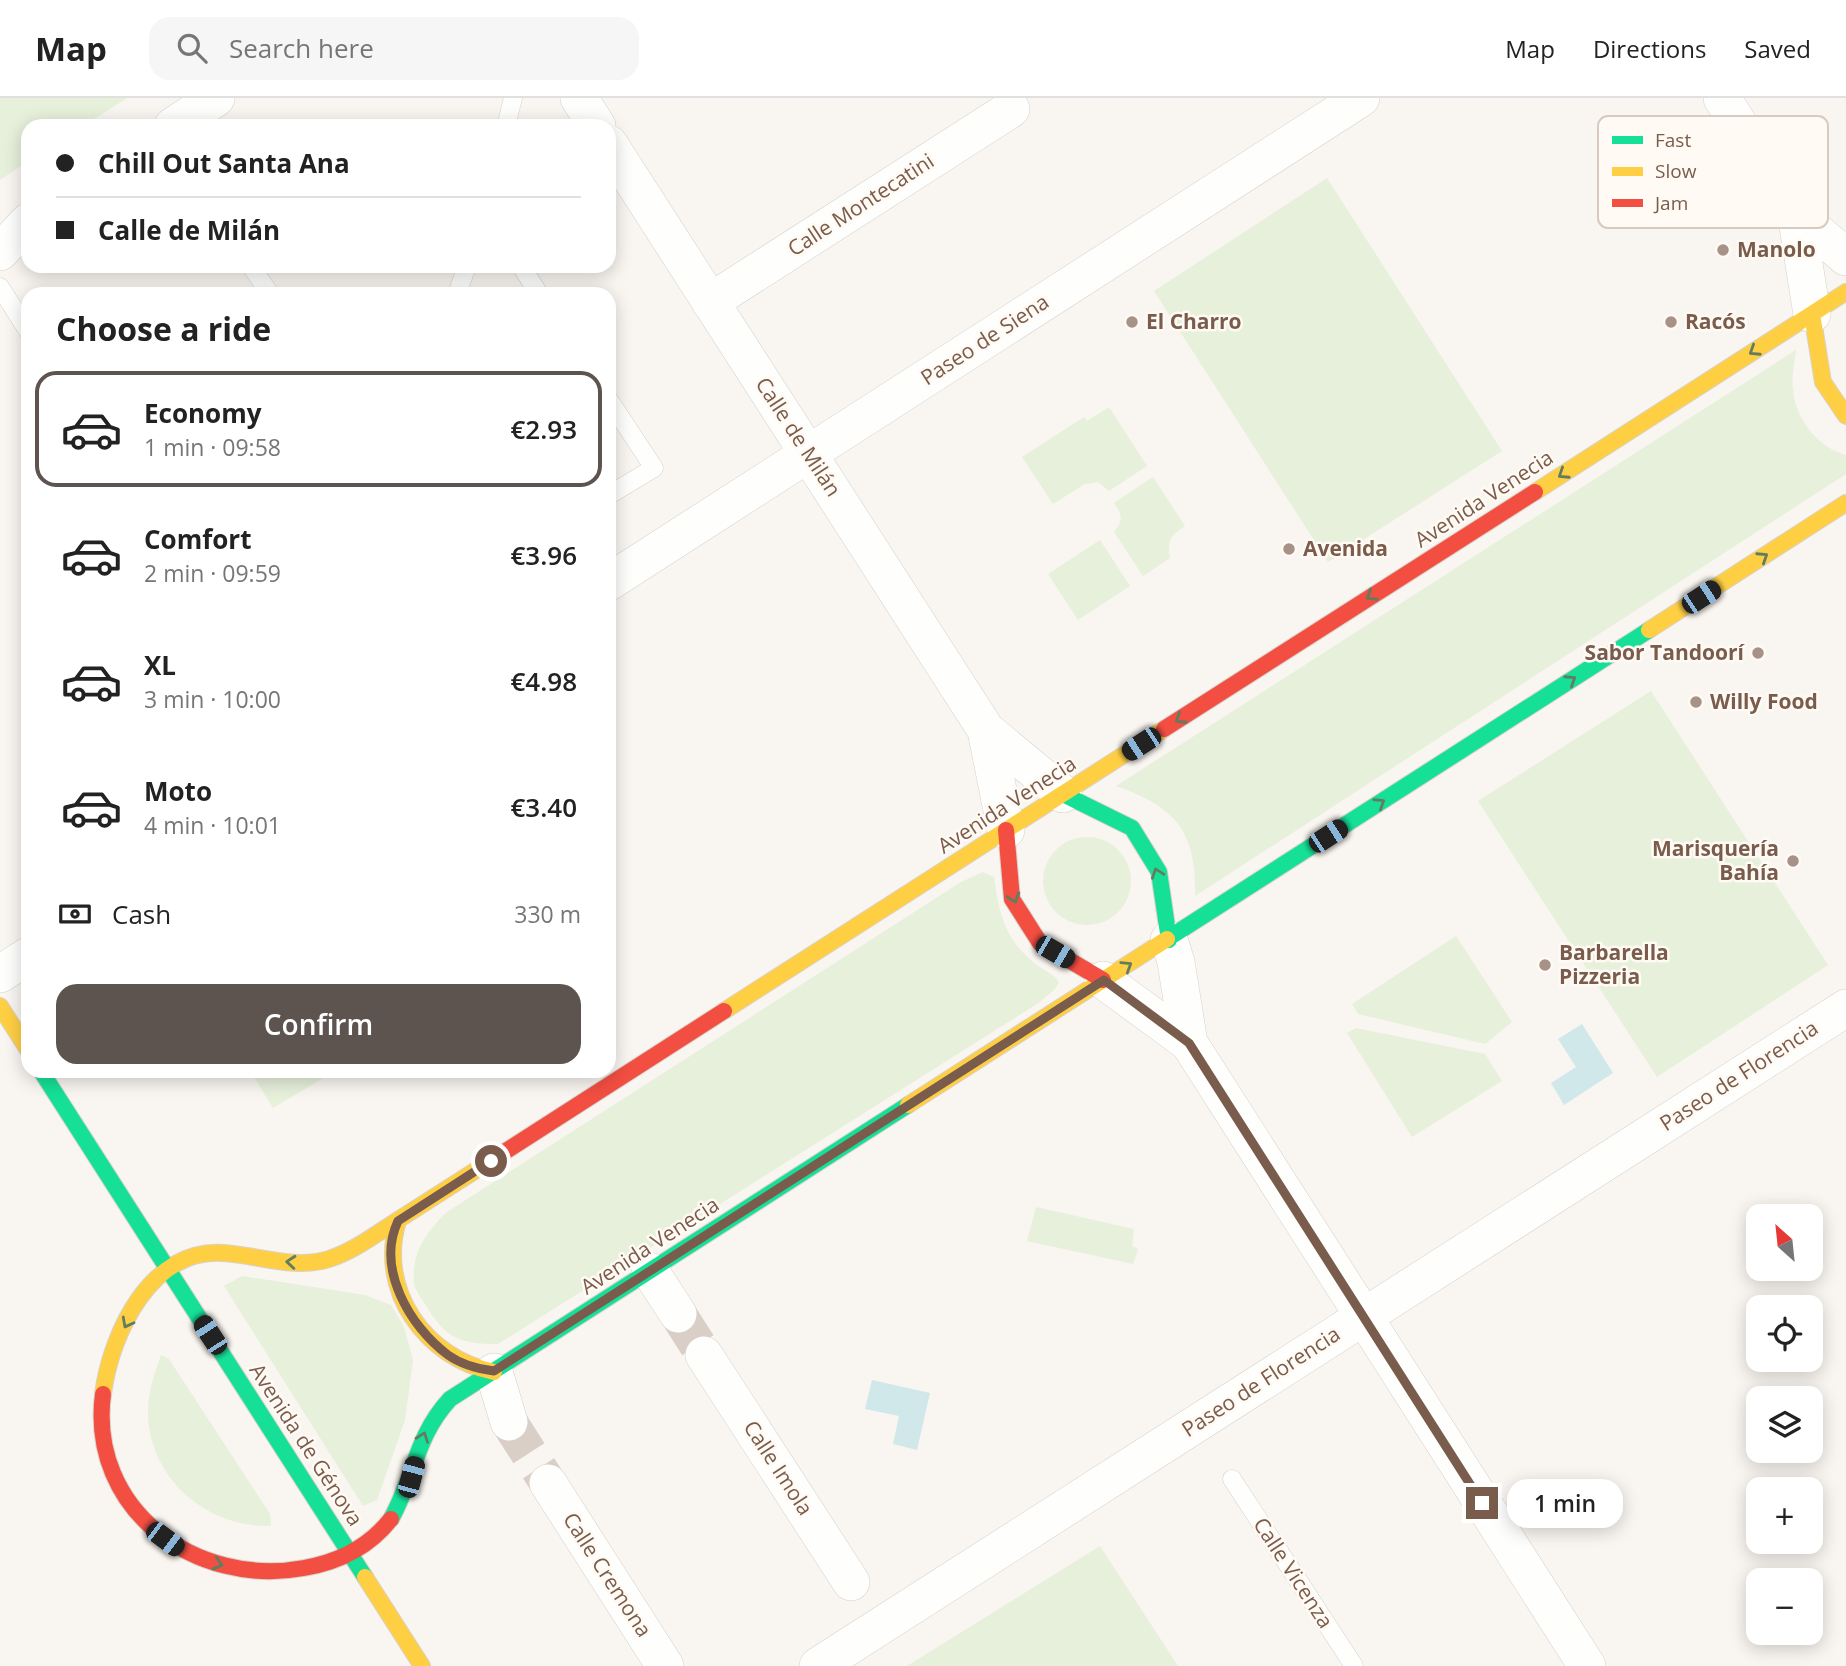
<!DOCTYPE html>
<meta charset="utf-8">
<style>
body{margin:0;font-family:"Open Sans",sans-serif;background:#f6f6f6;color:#222;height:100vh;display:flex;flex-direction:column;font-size:26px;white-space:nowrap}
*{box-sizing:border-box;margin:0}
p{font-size:23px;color:#767676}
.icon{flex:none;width:38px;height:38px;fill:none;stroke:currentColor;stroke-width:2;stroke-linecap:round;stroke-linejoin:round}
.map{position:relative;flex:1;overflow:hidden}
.drawer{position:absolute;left:21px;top:189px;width:595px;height:791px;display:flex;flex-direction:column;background:#fff;border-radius:21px;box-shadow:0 4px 18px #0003}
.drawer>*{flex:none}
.guide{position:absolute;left:21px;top:21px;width:595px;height:154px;border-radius:21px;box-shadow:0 4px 18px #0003;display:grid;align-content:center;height:154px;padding:0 35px;background:#fff}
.needle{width:46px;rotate:333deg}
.controls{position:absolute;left:1746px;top:1106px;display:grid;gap:14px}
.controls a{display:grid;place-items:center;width:77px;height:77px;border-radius:14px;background:#fff;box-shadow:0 4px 18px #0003;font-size:35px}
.end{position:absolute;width:32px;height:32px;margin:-16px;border:9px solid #7a5c4d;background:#fff;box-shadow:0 0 0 4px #fff}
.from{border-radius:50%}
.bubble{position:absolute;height:49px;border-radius:21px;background:#fff;box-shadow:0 4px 18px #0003;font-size:23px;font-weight:600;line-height:49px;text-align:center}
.car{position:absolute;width:21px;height:42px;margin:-21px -10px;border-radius:9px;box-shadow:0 0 5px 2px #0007;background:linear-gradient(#222 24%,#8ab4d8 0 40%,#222 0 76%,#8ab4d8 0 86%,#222 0)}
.guide b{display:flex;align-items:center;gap:24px;height:66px;font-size:26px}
.guide b+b{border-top:2px solid #e0e0e0}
.guide i{width:18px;height:18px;background:#222}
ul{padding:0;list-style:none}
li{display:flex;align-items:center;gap:21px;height:116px;margin:0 14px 10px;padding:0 21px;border:4px solid transparent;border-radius:21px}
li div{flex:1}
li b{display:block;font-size:26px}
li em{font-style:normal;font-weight:600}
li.active{border-color:#5d544f}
li>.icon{width:63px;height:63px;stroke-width:1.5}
h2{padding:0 35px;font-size:32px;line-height:84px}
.pay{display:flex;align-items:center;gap:18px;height:77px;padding:0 35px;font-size:26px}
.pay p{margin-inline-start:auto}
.primary-button{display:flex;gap:14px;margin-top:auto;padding:14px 35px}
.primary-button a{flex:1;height:80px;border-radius:21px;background:#5d544f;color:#fff;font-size:28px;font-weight:600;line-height:80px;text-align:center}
header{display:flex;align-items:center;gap:42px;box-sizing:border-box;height:98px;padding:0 35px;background:#fff;border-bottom:2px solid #e0e0e0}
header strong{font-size:33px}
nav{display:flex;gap:38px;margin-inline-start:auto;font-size:24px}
.search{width:490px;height:63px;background:#f6f6f6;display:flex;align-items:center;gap:18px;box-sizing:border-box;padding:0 24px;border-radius:21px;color:#767676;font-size:26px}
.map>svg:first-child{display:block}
.green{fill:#e7f0db}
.water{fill:#d0e8ea}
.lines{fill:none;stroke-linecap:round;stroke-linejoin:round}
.street-tunnel{stroke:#d9cfc7;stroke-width:37;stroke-dasharray:37 18;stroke-linecap:butt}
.lane-casing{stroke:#d7d1cb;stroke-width:19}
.street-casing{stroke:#d7d1cb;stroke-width:38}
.fast-casing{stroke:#d9d2cb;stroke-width:18}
.slow-casing{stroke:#d9d2cb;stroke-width:18}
.jam-casing{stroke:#d9d2cb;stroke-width:18}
.lane{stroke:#fefefd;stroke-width:18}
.street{stroke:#fefefd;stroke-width:37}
.fast{stroke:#16e098;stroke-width:16}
.slow{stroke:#ffcf43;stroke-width:16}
.jam{stroke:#f24e42;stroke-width:16}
.oneway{stroke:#617d60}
.route{stroke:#7a5c4d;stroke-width:9}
.poi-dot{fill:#a69286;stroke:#fffaf3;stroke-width:2.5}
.labels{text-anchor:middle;stroke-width:5;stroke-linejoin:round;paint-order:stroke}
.street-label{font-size:21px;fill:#7a5c4d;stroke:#fffaf3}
.poi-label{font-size:21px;font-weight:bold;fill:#7a5c4d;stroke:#fffaf3;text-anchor:start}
.key{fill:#fffaf3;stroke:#d7cbc1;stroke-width:2}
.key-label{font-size:19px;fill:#7a5c4d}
</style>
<header>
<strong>Map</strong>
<div class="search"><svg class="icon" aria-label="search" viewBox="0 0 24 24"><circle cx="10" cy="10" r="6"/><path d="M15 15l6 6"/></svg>Search here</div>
<nav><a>Map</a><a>Directions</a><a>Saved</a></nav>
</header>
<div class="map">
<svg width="1846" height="1568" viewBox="0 0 1846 1568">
<rect width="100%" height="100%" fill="#f9f5f0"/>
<path class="green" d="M 0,0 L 127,0 L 83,28 L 28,28 L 28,63 L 0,82 Z
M 1327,80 L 1502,353 L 1328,464 L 1154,193 Z
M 1796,252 C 1795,264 1791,279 1793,291 C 1795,320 1817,349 1846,357 L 1846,376 L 1195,798 C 1197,734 1176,709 1116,688 Z
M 1109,309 L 1147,368 L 1109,393 L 1098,384 L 1085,386 L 1053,406 L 1022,359 L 1084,319 L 1087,323 Z
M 1153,379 L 1185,428 C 1170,438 1167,443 1170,460 L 1143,478 L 1114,434 C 1124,422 1122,417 1114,405 Z
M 1100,442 L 1130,488 L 1078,522 L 1048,476 Z
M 1651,593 L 1828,867 L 1657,979 L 1478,703 Z
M1043 783a44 44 0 1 1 88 0a44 44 0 1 1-88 0Z
M 983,774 L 994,779 C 999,815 1004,839 1032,863 C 1041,871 1053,875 1059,884 L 1055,891 L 1040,904 L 498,1246 C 461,1246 446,1241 427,1209 C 423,1202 415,1193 414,1185 C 411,1155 427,1133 447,1114 L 961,784 Z
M 1456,838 L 1512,924 L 1485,946 L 1358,916 L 1352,906 Z
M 1356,930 L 1485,956 L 1502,983 L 1412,1039 L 1347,935 Z
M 253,973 L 335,973 L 273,1010 L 251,974 Z
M 1036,1109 L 1134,1131 L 1132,1148 L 1138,1151 L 1133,1166 L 1027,1143 Z
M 242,1178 L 365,1197 L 391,1207 L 404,1229 L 413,1262 L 405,1322 L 377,1402 L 363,1408 L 224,1188 Z
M 161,1257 L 169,1261 L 270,1416 L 271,1428 C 204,1430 146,1377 148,1310 C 149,1291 155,1274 161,1257 Z
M 1100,1448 L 1178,1568 L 907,1568 Z"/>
<path class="water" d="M 1582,926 L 1613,975 L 1564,1007 L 1551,985 L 1576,969 L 1558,941 Z
M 872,1282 L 930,1295 L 917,1352 L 893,1346 L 899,1318 L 865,1311 Z"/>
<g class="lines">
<path class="street-tunnel" d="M 678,1216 L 704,1257
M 509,1324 L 548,1385"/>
<g class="lane-casing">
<path id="lane" d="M 506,28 L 513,0
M 251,168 L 270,196
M 521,168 L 539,196
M 0,189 L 28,233
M 457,196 L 467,168
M 609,302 L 654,370 L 609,397
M 1232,1381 L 1354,1568"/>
</g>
<g class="street-casing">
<path id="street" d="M 579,0 L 597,28
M 1722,0 L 1796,116 L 1846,159
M 173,28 L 216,0
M 609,46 L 986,632 L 1063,696
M 1796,116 L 1812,216
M 0,154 L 28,124
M 710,204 L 1011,11
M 609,484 L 1361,0
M 986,632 L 1006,732
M 1169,842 L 1176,864 L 1189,945
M 0,876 L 28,858
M 1103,882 L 1189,945 L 1587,1568
M 650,1173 L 678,1216
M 704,1257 L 851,1484
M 494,1274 L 509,1324
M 548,1385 L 665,1568
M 818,1568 L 1846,910"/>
</g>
<g class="fast-casing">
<path id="fast" d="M 1063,696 L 1132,730 L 1159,774 L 1169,842
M 1167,841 L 1649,532
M 41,973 L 365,1479
M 391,1421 C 415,1378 415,1339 450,1301 L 908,1007"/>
</g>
<g class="slow-casing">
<path id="slow" d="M 1812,216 L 1823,284 L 1846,318
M 1535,394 L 1846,194
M 1649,532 L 1846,405
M 0,908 L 28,952
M 724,913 L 1164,631
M 908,1007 L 1167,841
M 398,1123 C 377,1192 425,1260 494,1274
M 103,1296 C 111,1235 151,1150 223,1155 C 258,1157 294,1172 329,1161 C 354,1153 376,1136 398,1122 C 434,1099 470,1076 506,1053
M 365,1479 L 422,1568"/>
</g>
<g class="jam-casing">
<path id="jam" d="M 1164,631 L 1535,394
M 1006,732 L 1012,801 L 1040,845 L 1103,882
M 506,1053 L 724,913
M 103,1296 C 88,1412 196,1490 304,1470 C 339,1464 369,1449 391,1421"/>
</g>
<use href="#lane" class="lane"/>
<use href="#street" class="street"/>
<use href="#fast" class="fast"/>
<use href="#slow" class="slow"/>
<use href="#jam" class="jam"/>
</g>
<defs><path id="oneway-chevron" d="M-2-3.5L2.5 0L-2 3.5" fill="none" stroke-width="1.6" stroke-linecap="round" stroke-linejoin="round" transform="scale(1.75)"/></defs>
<g class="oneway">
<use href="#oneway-chevron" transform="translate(1754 253) rotate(147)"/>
<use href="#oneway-chevron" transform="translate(1563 376) rotate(147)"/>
<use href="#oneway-chevron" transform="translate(1763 459) rotate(-33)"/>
<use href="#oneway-chevron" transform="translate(1371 498) rotate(147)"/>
<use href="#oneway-chevron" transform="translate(1571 582) rotate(-33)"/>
<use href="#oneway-chevron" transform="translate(1180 621) rotate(147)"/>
<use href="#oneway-chevron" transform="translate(1380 705) rotate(-33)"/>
<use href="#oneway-chevron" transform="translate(1157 775) rotate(-109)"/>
<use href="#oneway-chevron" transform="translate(1014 800) rotate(72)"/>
<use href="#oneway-chevron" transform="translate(1127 868) rotate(-32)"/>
<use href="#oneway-chevron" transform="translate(291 1164) rotate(-175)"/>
<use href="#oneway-chevron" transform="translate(127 1225) rotate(118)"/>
<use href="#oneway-chevron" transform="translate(423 1339) rotate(-70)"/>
<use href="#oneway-chevron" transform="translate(218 1466) rotate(16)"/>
</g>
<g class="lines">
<path class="route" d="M 491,1063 L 398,1123 C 376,1170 409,1228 448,1257 C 462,1267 478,1271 494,1273 L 1104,882 L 1189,945 L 1482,1405"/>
</g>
<g class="poi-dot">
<circle cx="1723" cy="152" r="7"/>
<circle cx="1132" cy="224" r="7"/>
<circle cx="1671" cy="224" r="7"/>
<circle cx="1289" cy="451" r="7"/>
<circle cx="1758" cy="555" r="7"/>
<circle cx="1696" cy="604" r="7"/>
<circle cx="1793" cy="763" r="7"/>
<circle cx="1545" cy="867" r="7"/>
</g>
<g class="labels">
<g class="street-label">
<text transform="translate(861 107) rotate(-33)" y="7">Calle Montecatini</text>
<text transform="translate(985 242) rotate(-33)" y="7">Paseo de Siena</text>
<text transform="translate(798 339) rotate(57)" y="7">Calle de Milán</text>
<text transform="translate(1484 401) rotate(-33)" y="7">Avenida Venecia</text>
<text transform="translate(1007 707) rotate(-33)" y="7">Avenida Venecia</text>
<text transform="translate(1739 978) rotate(-33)" y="7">Paseo de Florencia</text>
<text transform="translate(650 1148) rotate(-33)" y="7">Avenida Venecia</text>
<text transform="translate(1261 1284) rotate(-33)" y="7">Paseo de Florencia</text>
<text transform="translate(306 1347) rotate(57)" y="7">Avenida de Génova</text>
<text transform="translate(778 1370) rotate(57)" y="7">Calle Imola</text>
<text transform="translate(1293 1475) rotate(57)" y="7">Calle Vicenza</text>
<text transform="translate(607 1477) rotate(57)" y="7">Calle Cremona</text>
</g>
<g class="poi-label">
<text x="1737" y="159">Manolo</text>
<text x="1146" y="231">El Charro</text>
<text x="1685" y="231">Racós</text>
<text x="1303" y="458">Avenida</text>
<text x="1744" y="562" text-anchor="end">Sabor Tandoorí</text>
<text x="1710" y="611">Willy Food</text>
<text x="1779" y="758" text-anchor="end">Marisquería<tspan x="1779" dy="24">Bahía</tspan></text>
<text x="1559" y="862">Barbarella<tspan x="1559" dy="24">Pizzeria</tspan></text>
</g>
</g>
<rect x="1598" y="18" width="230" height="112" rx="10" class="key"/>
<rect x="1612" y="38" width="31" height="8" fill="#16e098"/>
<rect x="1612" y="69" width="31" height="9" fill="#ffcf43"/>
<rect x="1612" y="101" width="31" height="8" fill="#f24e42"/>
<g class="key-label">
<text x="1655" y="49">Fast</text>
<text x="1655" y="80">Slow</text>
<text x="1655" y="112">Jam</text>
</g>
</svg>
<div class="controls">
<a><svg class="needle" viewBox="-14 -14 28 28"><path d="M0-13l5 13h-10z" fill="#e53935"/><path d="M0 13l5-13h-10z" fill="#767676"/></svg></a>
<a><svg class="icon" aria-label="locate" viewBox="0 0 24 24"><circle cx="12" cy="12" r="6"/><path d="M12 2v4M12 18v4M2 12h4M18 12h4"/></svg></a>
<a><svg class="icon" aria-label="layers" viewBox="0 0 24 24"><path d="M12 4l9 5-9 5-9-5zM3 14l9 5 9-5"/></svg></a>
<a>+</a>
<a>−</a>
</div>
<i class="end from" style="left:491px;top:1063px"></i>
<i class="end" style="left:1482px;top:1405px"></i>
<div class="bubble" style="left:1507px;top:1381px;width:116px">1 min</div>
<i class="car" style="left:1701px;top:499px;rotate:57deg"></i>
<i class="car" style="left:1141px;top:646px;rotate:237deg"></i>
<i class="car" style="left:1328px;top:738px;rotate:57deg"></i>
<i class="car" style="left:1055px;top:854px;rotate:120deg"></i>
<i class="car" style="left:210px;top:1237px;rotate:327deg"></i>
<i class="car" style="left:411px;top:1379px;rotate:15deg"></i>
<i class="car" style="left:165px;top:1441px;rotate:127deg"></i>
<div class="guide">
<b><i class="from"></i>Chill Out Santa Ana</b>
<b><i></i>Calle de Milán</b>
</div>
<section class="drawer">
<h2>Choose a ride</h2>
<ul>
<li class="active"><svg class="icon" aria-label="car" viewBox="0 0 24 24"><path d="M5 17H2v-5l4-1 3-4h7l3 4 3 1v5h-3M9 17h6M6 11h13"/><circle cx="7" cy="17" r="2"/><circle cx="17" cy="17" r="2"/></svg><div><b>Economy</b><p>1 min · 09:58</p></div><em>€2.93</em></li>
<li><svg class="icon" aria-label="car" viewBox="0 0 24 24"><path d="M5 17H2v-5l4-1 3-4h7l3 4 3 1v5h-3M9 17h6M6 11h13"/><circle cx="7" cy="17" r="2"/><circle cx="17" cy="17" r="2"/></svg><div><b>Comfort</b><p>2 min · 09:59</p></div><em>€3.96</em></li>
<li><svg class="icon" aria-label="car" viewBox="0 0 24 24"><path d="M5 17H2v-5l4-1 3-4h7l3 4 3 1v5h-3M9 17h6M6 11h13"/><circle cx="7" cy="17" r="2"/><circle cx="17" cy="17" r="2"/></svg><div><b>XL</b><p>3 min · 10:00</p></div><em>€4.98</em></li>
<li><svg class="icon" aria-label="car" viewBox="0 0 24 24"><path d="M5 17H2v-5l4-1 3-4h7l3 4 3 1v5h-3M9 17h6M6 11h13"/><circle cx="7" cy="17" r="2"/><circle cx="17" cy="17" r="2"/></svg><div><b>Moto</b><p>4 min · 10:01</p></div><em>€3.40</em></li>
</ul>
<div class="pay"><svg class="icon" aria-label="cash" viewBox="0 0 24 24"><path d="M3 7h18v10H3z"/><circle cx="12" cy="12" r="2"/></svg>Cash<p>330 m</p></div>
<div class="primary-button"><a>Confirm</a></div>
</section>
</div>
